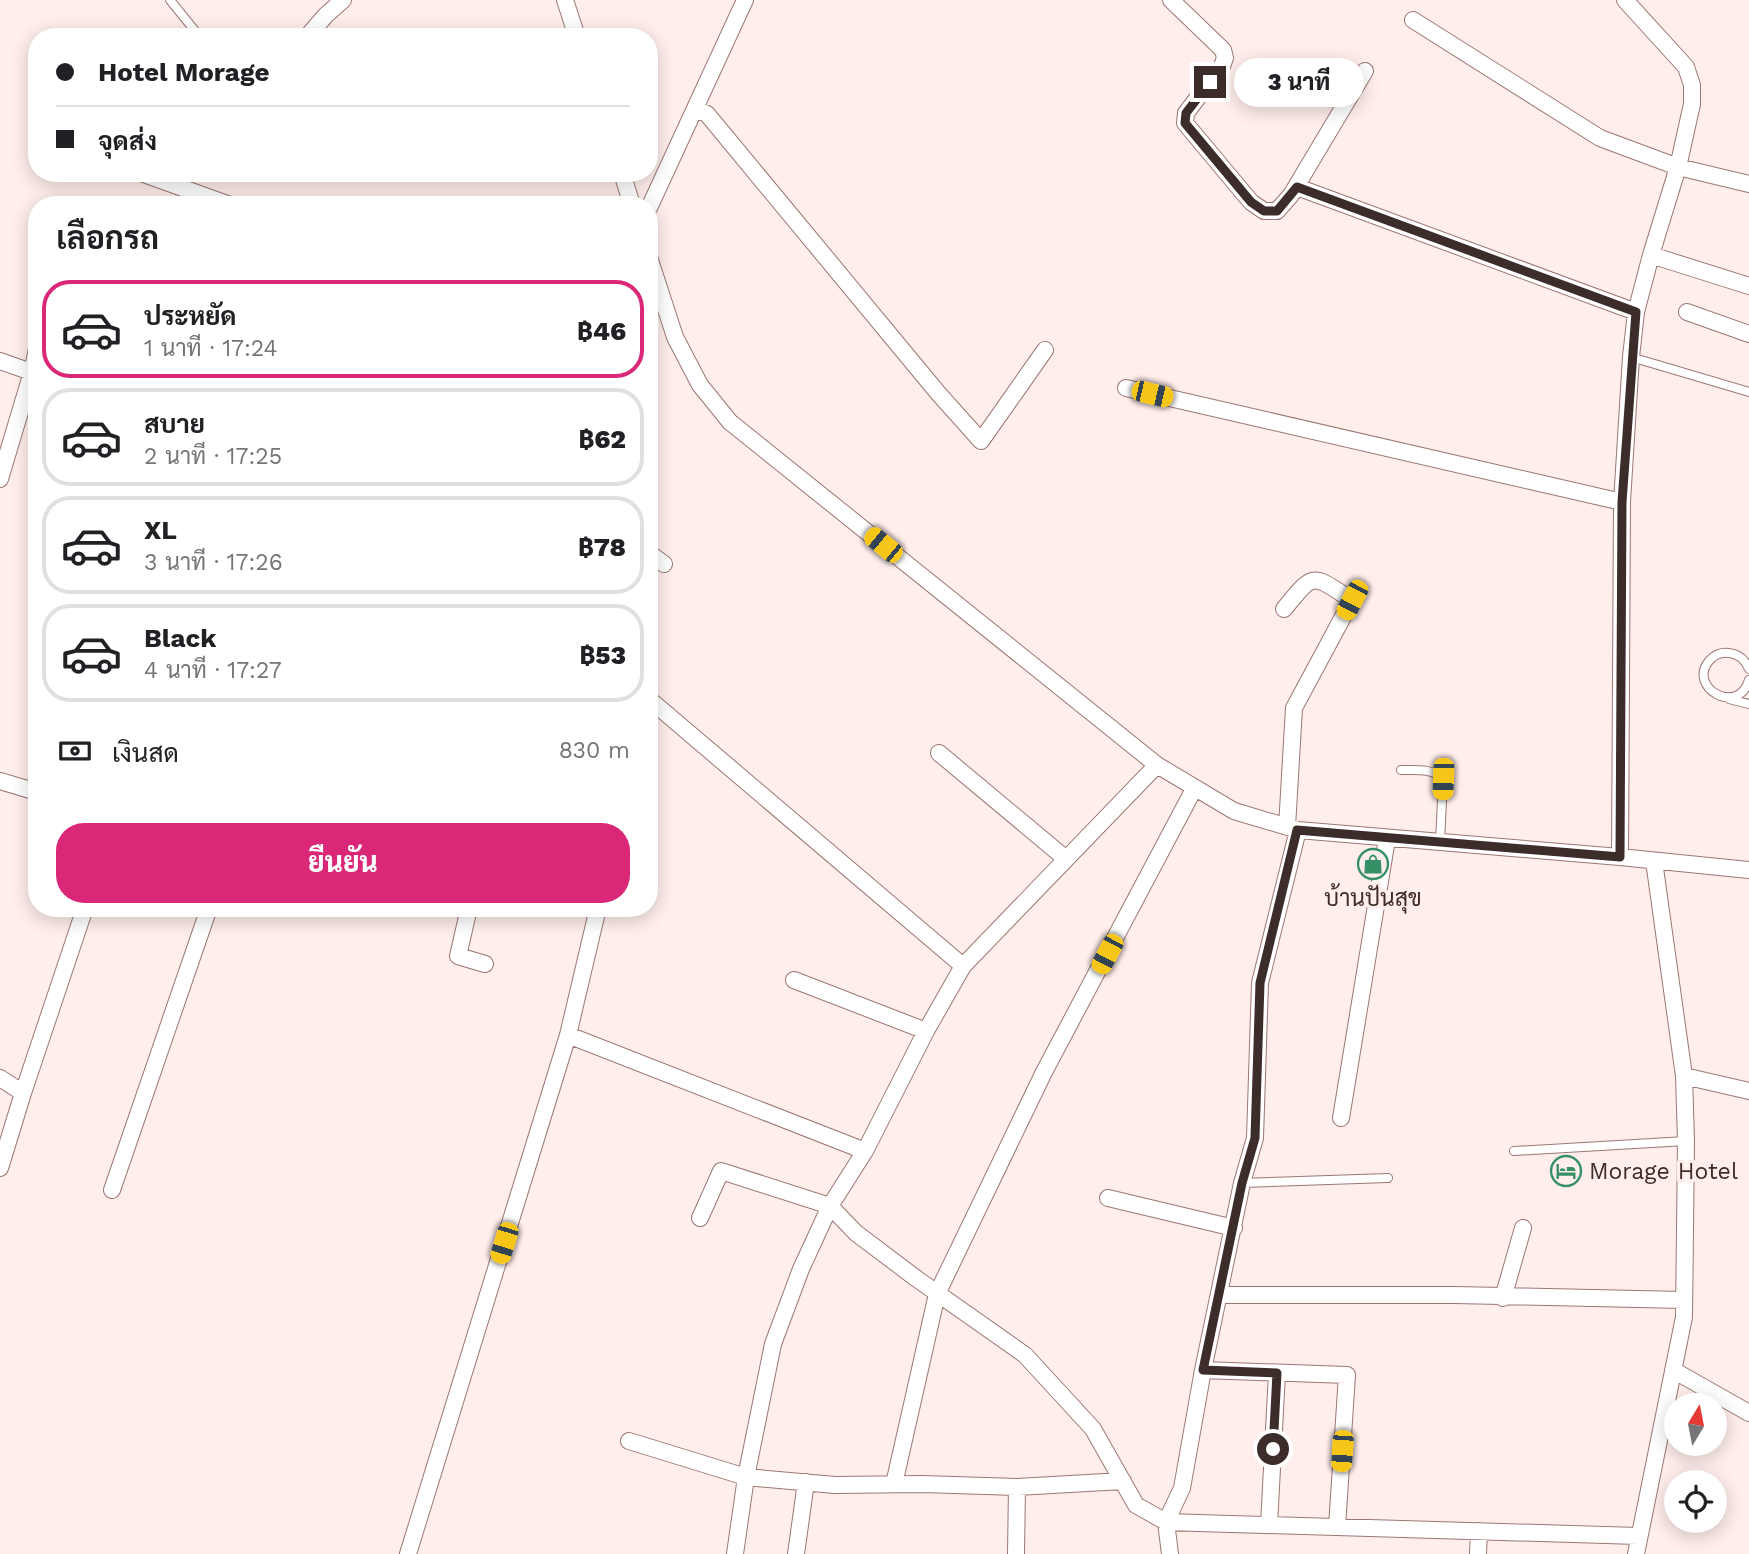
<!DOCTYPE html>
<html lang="th">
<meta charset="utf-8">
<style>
body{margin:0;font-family:"Work Sans",Sarabun,sans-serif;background:#f6f6f6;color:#202124;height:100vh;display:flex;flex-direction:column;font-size:26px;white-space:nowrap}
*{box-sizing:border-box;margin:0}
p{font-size:23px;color:#757577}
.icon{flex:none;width:38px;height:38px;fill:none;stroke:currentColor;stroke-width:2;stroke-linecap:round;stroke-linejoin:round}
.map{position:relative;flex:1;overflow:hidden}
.side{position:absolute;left:28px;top:196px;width:630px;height:721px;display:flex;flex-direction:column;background:#fff;border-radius:28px;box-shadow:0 4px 18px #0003}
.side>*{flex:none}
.top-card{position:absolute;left:28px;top:28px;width:630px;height:154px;border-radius:28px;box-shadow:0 4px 18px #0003;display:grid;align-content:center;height:154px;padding:0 28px;background:#fff}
.needle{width:46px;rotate:10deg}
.controls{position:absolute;left:1664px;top:1393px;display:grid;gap:14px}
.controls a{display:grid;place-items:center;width:63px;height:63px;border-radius:50%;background:#fff;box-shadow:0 4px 18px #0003;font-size:35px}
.end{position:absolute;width:32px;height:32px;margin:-16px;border:9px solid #3c2d2b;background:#fff;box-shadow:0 0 0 4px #fff}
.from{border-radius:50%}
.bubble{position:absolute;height:49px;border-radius:24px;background:#fff;box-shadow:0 4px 18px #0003;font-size:23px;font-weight:800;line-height:49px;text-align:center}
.car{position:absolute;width:21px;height:42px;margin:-21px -10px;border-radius:9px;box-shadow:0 0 5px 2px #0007;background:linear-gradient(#f5c518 24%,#345 0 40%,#f5c518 0 76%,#345 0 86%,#f5c518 0)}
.top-card b{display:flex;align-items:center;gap:24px;height:66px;font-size:26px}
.top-card b+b{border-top:2px solid #e0e0e0}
.top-card i{width:18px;height:18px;background:#202124}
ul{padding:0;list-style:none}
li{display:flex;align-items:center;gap:21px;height:98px;margin:0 14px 10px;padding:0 14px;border:4px solid #e0e0e0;border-radius:28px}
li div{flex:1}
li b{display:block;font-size:26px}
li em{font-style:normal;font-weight:800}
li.on{border-color:#db2777}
li>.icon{width:63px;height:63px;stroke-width:1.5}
h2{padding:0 28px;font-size:32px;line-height:84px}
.pay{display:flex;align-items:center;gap:18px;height:77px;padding:0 28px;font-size:26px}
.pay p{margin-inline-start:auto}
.primary-button{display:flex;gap:14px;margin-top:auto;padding:14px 28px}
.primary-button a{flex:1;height:80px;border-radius:28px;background:#db2777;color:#fff;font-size:28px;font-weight:800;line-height:80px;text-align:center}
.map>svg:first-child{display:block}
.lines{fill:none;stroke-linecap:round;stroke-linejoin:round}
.lane-casing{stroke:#9b7771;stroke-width:10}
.street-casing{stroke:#9b7771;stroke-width:18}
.lane{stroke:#fff;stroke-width:8}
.street{stroke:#fff;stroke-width:16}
.route{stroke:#3c2d2b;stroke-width:9}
.labels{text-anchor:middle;stroke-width:7;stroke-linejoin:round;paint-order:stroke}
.poi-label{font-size:23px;fill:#3c2d2b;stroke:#ffeeeb}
</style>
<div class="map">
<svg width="1749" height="1554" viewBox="0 0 1749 1554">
<rect width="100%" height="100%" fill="#ffeeeb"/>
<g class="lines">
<g class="lane-casing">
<path id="lane" d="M 170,0 L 200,37
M 1631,357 L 1749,392
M 1749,669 C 1745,659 1739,654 1729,653 C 1721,652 1714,655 1709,661 C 1687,687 1738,717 1749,680
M 1729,699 L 1749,704
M 1401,770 C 1416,770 1432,768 1443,779 L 1440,842
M 1514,1151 L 1686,1141
M 1242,1183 L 1388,1178"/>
</g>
<g class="street-casing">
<path id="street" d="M 565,0 L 577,37
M 1171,0 L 1223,50 L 1225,58 L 1222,66 L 1186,113 L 1185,123 L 1251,202 L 1264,211 L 1277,211 L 1291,195 L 1365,71
M 1413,20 L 1600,138 L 1678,167 L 1749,184
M 307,37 L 326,15 L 343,0
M 696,109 L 707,114 L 938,393 L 981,441 L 1045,350
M 141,173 L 230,205
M 622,173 L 632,205
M 1297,187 L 1636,312
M 649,208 L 745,0
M 1651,255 L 1749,286
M 649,257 L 675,337 L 700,385 L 730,422 L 1157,765 L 1234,811 L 1298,830 L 1620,857 L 1749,870
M 1687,312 L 1749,334
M 0,361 L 37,374
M 1126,388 L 1622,502
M 0,479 L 32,372 L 37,349
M 649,553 L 664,564
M 1284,609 C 1315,571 1311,574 1352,600 L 1294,708 L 1287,827
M 649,699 L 963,966
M 939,753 L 1066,859
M 1157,765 L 963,966 L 926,1031 L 865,1151 L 830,1206 L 856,1233 L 917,1279 L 1025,1355 L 1093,1429 L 1136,1505 L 1166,1522 L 1638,1536
M 0,781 L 37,792
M 1620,857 L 1622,502 L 1631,357 L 1636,312 L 1651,255 L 1678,167 L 1692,104 L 1692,85 L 1686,67 L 1625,0
M 1654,861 L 1684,1076 L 1749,1091
M 469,908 L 458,956 L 485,964
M 794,980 L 926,1031
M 568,1035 L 865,1151
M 0,1078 L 23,1093 L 0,1168
M 23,1093 L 85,908
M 1341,1118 L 1387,839
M 112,1190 L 209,908
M 1108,1198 L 1234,1228
M 700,1218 L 721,1171 L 830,1206 L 801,1269 L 773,1344 L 746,1477 L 735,1554
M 1220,1295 L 1454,1295 L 1684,1300
M 1503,1298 L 1523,1228
M 1203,1370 L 1347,1375 L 1337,1527
M 1673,1370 L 1749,1413
M 629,1441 L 746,1477 L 835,1485 L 922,1484 L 1017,1487 L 1123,1481
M 894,1484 L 937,1294 L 1044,1072 L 1194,789
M 1269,1525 L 1277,1373
M 408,1554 L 568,1035 L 598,908
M 796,1554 L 806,1482
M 1016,1554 L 1017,1487
M 1170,1554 L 1166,1522 L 1182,1488 L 1203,1370 L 1242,1183 L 1255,1138 L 1260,983 L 1298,830
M 1478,1554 L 1479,1531
M 1636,1554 L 1684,1317 L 1686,1141 L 1684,1076"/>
</g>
<use href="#lane" class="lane"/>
<use href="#street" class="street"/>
</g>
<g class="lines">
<path class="route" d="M 1210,82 L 1186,113 L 1185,123 L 1251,202 L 1264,211 L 1277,211 L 1297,187 L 1636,312 L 1622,502 L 1620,857 L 1297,830 L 1260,983 L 1255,1138 L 1242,1183 L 1203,1370 L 1277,1373 L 1273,1449"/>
</g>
<defs>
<g id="shop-ring" transform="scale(1.575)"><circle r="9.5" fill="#ffeeeb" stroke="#369065" stroke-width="1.5"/><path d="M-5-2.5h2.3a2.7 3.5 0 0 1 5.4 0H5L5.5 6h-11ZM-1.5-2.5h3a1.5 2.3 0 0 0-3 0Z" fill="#369065"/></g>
<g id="hotel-ring" transform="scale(1.575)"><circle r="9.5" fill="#ffeeeb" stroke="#369065" stroke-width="1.5"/><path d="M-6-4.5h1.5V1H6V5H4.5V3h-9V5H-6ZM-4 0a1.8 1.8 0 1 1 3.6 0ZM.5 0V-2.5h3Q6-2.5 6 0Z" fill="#369065"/></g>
</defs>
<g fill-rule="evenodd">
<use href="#shop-ring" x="1373" y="864"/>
<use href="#hotel-ring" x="1566" y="1171"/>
</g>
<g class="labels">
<g class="poi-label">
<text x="1373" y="906">บ้านปันสุข</text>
<text x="1589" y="1179" text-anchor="start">Morage Hotel</text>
</g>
</g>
</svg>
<div class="controls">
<a><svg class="needle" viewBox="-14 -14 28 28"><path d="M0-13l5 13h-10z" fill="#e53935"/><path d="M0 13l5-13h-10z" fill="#757577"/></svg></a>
<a><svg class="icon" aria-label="locate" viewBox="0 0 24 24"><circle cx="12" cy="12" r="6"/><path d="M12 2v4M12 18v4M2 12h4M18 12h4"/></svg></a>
</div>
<i class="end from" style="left:1273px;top:1449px"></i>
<i class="end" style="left:1210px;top:82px"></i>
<div class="bubble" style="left:1234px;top:58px;width:130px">3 นาที</div>
<i class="car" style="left:1152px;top:394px;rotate:103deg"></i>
<i class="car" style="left:883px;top:545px;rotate:309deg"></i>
<i class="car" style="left:1352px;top:600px;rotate:208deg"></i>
<i class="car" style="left:1443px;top:779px;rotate:182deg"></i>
<i class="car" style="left:1107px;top:954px;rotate:208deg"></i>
<i class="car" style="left:504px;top:1243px;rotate:197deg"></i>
<i class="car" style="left:1342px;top:1451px;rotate:184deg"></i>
<div class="top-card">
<b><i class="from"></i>Hotel Morage</b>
<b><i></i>จุดส่ง</b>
</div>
<section class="side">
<h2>เลือกรถ</h2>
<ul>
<li class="on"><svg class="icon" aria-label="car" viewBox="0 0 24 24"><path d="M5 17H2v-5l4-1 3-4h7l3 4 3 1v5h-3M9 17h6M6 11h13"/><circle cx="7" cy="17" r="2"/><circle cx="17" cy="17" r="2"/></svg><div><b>ประหยัด</b><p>1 นาที · 17:24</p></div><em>฿46</em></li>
<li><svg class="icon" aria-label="car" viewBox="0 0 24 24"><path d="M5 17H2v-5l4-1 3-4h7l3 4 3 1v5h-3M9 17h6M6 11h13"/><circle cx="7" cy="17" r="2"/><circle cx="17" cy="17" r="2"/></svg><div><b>สบาย</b><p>2 นาที · 17:25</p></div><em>฿62</em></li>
<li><svg class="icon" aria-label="car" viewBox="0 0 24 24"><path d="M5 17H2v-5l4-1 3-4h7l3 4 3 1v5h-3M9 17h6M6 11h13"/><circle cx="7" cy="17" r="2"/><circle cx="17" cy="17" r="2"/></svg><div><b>XL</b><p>3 นาที · 17:26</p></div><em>฿78</em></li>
<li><svg class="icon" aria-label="car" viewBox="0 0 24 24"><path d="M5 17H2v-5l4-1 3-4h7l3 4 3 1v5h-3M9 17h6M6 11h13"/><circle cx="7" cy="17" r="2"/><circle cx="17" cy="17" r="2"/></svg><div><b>Black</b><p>4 นาที · 17:27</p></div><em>฿53</em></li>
</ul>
<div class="pay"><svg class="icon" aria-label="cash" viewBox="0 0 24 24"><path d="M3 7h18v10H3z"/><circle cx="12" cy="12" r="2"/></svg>เงินสด<p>830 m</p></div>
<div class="primary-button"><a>ยืนยัน</a></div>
</section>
</div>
